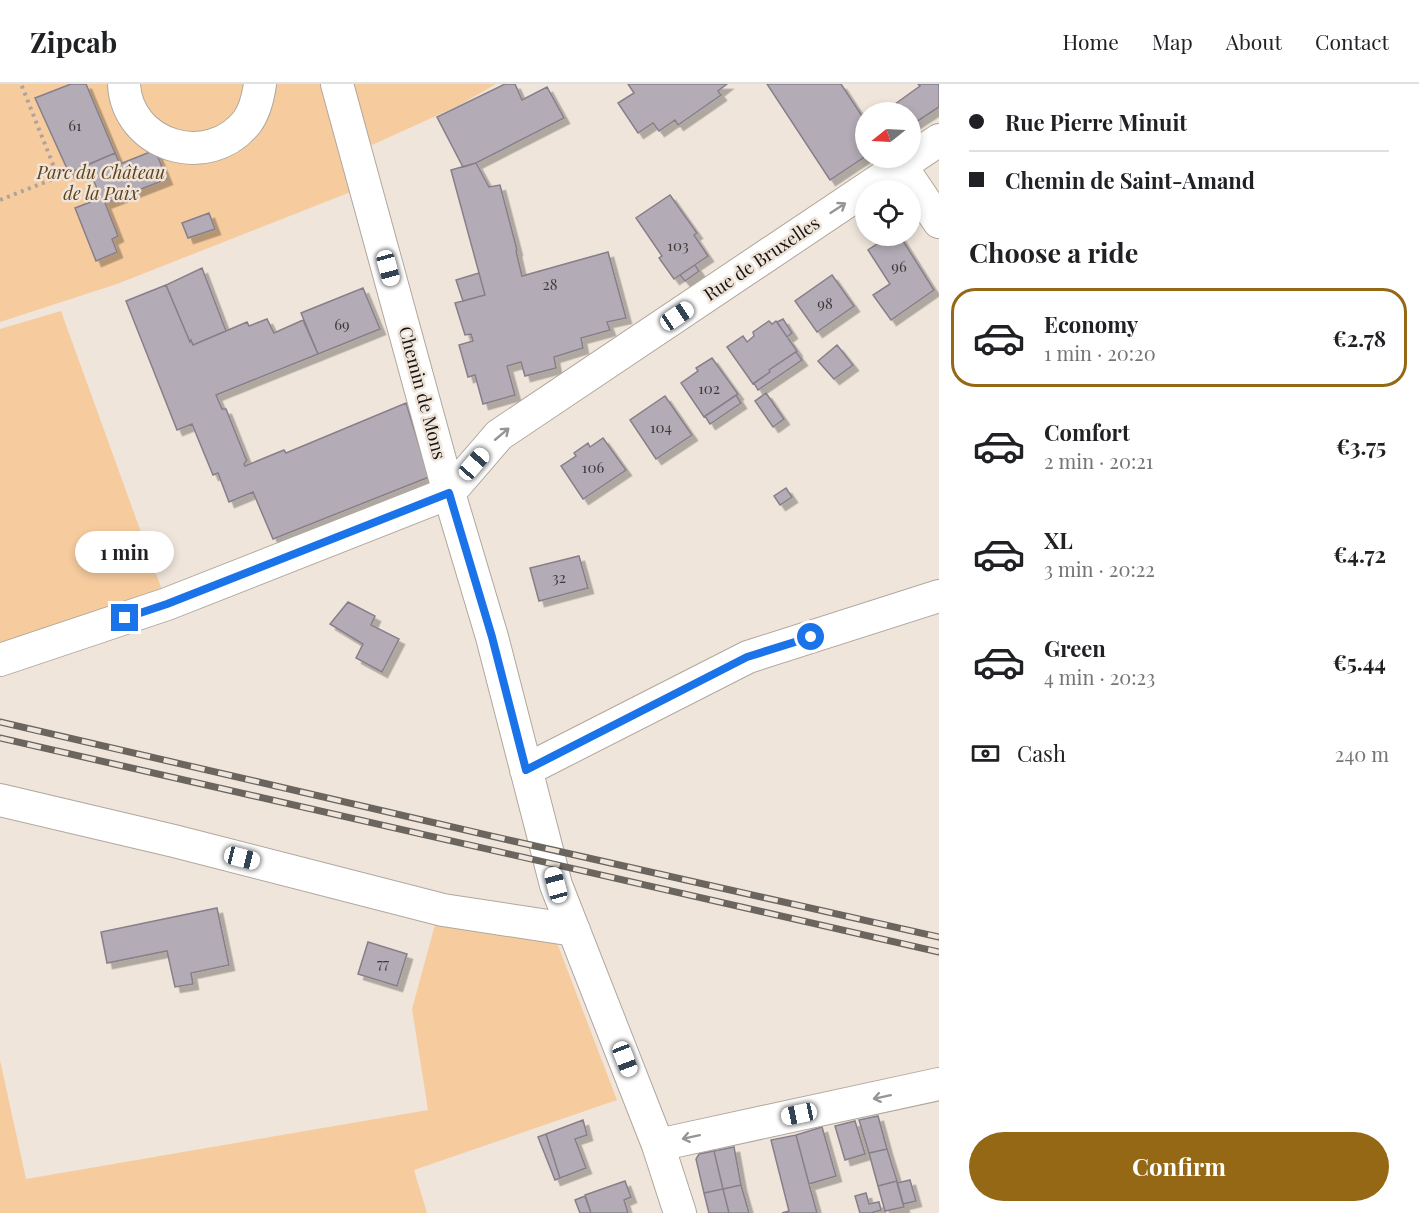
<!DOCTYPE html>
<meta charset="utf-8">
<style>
body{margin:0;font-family:"Playfair Display",serif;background:#f2f2f2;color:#202124;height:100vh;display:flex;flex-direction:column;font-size:22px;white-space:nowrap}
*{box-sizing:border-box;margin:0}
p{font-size:20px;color:#757577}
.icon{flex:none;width:33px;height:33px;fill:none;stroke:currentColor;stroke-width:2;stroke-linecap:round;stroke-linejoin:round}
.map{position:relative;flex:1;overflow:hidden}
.sheet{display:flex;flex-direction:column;background:#fff;width:480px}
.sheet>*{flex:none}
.guide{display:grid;align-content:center;height:132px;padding:0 30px;background:#fff}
.needle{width:39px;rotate:252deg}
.fabs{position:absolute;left:855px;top:18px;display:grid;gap:12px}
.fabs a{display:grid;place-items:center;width:66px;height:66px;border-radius:50%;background:#fff;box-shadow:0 3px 9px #0003;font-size:30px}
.end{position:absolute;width:27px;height:27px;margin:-14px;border:8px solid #1a73e8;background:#fff;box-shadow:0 0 0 3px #fff}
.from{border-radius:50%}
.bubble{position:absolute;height:42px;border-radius:21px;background:#fff;box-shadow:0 3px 9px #0003;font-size:20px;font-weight:700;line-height:42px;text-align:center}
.car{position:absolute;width:18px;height:36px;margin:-18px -9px;border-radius:8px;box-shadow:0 0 4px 2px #0007;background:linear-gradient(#fff 24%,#345 0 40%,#fff 0 76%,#345 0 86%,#fff 0)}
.guide b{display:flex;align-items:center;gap:21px;height:57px;font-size:22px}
.guide b+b{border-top:2px solid #e0e0e0}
.guide i{width:15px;height:15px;background:#202124}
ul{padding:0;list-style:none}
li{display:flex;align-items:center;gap:18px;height:99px;margin:0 12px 9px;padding:0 18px;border:3px solid transparent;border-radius:24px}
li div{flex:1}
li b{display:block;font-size:22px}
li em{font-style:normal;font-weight:700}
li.selected{border-color:#946814}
li>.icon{width:54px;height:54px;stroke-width:1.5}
h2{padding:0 30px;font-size:27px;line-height:72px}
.pay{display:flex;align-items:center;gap:15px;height:66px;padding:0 30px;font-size:22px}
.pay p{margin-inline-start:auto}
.cta{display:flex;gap:12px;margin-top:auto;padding:12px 30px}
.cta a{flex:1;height:69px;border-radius:36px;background:#946814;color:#fff;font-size:24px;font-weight:700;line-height:69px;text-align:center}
header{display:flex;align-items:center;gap:36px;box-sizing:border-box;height:84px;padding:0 30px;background:#fff;border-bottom:2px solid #e0e0e0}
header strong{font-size:28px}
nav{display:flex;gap:33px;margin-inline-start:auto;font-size:21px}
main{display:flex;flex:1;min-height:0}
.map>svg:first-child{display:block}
.green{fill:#f6cc9f}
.building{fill:#b3abb5;stroke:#877f89;stroke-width:1.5;filter:url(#shadow)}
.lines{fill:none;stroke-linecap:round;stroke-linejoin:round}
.minor-casing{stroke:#b0a79d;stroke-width:34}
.path{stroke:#ada59d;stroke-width:4;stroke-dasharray:3 4.5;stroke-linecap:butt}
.minor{stroke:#fff;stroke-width:32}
.rail-casing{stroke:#6b655f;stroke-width:7}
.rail{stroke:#efe5db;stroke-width:4.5;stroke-dasharray:14;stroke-linecap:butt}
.oneway{stroke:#979594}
.route{stroke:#1a73e8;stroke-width:8}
.labels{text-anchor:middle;stroke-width:5;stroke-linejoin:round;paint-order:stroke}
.number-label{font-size:15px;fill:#3f3a3a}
.park-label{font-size:18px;font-style:italic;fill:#60411a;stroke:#efe5db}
.street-label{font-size:18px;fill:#181411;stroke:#efe5db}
</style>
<header>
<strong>Zipcab</strong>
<nav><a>Home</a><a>Map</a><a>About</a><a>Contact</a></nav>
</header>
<main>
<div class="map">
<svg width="939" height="1129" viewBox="0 0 939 1129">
<defs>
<filter id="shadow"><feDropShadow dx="5.5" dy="5.5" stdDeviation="0" flood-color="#0004"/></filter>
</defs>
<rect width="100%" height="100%" fill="#efe5db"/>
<path class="green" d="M 0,0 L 336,0 L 366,102 L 117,200 L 0,238 Z
M 337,0 L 496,0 L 458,22 L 372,61 L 346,30 Z
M 61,227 L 167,520 L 0,576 L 0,245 Z
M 436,837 L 556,856 L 617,1016 L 414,1086 L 427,1129 L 0,1129 L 0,976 L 26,1095 L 428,1026 L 412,925 Z"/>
<path class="building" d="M 71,0 L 86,0 L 115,69 L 69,89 L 35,14 Z
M 505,0 L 515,0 L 522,16 L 547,3 L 564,34 L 476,79 L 463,83 L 437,33 Z
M 628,0 L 727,0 L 718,7 L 721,11 L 678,41 L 675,36 L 659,47 L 653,39 L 638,49 L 618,19 L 634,9 Z
M 767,0 L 841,0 L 866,38 L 866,72 L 830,96 Z
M 918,0 L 939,0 L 939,23 L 910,42 L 910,28 L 884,28 L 920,2 Z
M 155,66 L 167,95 L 105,119 L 118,152 L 112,155 L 117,168 L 96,177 L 75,124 L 101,114 L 87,81 L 115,69 L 120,80 Z
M 476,79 L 489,103 L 500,101 L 517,166 L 516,167 L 522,192 L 608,168 L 626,234 L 607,238 L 610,246 L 581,254 L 583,264 L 554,273 L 556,284 L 525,292 L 521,278 L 507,282 L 515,311 L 483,320 L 475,291 L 468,293 L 459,261 L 473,257 L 471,250 L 465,251 L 455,219 L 485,211 L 451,86 Z
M 670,111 L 697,149 L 694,151 L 708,172 L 674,195 L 659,174 L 662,172 L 636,134 Z
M 209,129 L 215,145 L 188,154 L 182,139 Z
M 896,152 L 900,152 L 934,206 L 891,236 L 873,211 L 890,200 L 868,166 L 880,158 Z
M 695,181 L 699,187 L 685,197 L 680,191 Z
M 202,184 L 226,247 L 193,261 L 191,256 L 190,258 L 166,201 Z
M 479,189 L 485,211 L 463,217 L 456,196 Z
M 832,191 L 854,222 L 817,248 L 795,217 Z
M 166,201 L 190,258 L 191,256 L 193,261 L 247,238 L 249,242 L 267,235 L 274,249 L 303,236 L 318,270 L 216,311 L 222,325 L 226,325 L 246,375 L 247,376 L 244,380 L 245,382 L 284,366 L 286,369 L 406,319 L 429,393 L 273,455 L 253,408 L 229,418 L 218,389 L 213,391 L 192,340 L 177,346 L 126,217 Z
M 363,204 L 380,245 L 318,270 L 301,229 Z
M 783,235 L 792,249 L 787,253 L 777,238 Z
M 769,237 L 772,240 L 776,237 L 797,267 L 769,286 L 770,288 L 753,300 L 727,263 L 743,252 L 747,258 L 754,252 L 753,248 Z
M 837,261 L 853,281 L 834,295 L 818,277 Z
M 796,268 L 802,276 L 758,306 L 754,299 L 770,288 L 769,286 Z
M 712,274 L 738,310 L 704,333 L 681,299 L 698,287 L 696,284 Z
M 766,309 L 784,335 L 773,343 L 755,317 Z
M 736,311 L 741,319 L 710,340 L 705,332 Z
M 665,312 L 692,351 L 656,375 L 630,336 Z
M 603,354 L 626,386 L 583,415 L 561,382 L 576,372 L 574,369 L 588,359 L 590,363 Z
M 786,404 L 792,413 L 780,421 L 774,412 Z
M 579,472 L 588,504 L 539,517 L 530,484 Z
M 348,518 L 375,532 L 371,541 L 399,555 L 382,588 L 356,574 L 363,560 L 330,540 Z
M 217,824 L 229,881 L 191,889 L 193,900 L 175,903 L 167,867 L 107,879 L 101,848 Z
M 368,858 L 407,870 L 397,902 L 358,890 Z
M 878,1032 L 887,1065 L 869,1069 L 859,1036 Z
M 583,1036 L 587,1051 L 575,1055 L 586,1084 L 560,1094 L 546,1050 Z
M 855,1037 L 865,1070 L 845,1076 L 835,1042 Z
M 822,1043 L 836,1092 L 809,1100 L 796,1051 Z
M 546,1050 L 560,1094 L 555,1096 L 538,1053 Z
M 796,1051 L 809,1100 L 817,1129 L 782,1129 L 789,1127 L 771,1056 Z
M 734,1063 L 741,1101 L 723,1105 L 714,1067 Z
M 887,1065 L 897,1097 L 878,1102 L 869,1069 Z
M 714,1067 L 723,1105 L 704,1109 L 696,1075 L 699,1070 Z
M 910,1096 L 916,1117 L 903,1120 L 897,1099 Z
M 625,1097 L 631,1113 L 624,1116 L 628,1129 L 591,1129 L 585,1111 Z
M 897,1097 L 904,1123 L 885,1127 L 878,1102 Z
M 741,1101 L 749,1129 L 729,1129 L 723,1105 Z
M 723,1105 L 729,1129 L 709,1129 L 704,1109 Z
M 866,1109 L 869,1120 L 879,1118 L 881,1126 L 871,1129 L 860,1129 L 855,1112 Z
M 585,1112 L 591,1129 L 580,1129 L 575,1116 Z"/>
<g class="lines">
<g class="minor-casing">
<path id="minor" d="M 124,0 C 127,62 208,87 247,38 C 255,27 258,14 260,0
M 337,0 L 449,409 L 492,553 L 556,801 L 658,1061 L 680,1129
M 901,82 L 939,138
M 0,576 L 167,520 L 449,409 L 499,351 L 939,56
M 526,686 L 748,573 L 939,512
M 0,716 L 174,757 L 443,826 L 574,846
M 658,1061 L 939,1000"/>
</g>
<path class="path" d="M 0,116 L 58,93 L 21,0"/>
<use href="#minor" class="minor"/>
<g class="rail-casing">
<path id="rail" d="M 0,638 L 513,757 L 939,853
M 0,654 L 939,868"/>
</g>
<use href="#rail" class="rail"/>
</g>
<defs><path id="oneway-shaft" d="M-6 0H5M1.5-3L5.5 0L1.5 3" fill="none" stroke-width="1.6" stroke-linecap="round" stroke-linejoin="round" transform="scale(1.5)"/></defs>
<g class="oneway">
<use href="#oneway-shaft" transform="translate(838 124) rotate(-33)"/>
<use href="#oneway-shaft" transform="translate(502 350) rotate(-40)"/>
<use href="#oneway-shaft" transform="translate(882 1013) rotate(168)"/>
<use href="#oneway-shaft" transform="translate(691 1053) rotate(168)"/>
</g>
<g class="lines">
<path class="route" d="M 125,534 L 167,520 L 449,409 L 492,553 L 526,686 L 747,573 L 811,553"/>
</g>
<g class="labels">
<g class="number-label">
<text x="75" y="47">61</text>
<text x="678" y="167">103</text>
<text x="899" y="188">96</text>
<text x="550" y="206">28</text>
<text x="825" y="225">98</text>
<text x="342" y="246">69</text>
<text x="709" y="310">102</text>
<text x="661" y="349">104</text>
<text x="593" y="389">106</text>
<text x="559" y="499">32</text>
<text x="383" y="885">77</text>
</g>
<g class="park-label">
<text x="101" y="95">Parc du Château<tspan x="101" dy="21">de la Paix</tspan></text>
</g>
<g class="street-label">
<text transform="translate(762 175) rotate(-34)" y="6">Rue de Bruxelles</text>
<text transform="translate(422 309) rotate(75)" y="6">Chemin de Mons</text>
</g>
</g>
</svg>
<div class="fabs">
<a><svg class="needle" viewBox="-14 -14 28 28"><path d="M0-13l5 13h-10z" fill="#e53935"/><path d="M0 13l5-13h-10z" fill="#757577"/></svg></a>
<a><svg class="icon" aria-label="locate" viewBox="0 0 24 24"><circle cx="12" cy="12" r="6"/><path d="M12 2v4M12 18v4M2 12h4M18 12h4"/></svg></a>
</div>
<i class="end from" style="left:811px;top:553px"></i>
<i class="end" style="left:125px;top:534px"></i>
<div class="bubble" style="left:75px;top:447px;width:99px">1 min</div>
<i class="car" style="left:388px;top:184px;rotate:165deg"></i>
<i class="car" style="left:677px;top:232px;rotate:56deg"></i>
<i class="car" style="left:474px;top:380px;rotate:41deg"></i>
<i class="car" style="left:242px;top:774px;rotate:104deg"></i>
<i class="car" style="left:556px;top:801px;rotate:345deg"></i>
<i class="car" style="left:625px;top:975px;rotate:159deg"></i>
<i class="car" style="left:799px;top:1030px;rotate:258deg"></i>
</div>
<section class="sheet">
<div class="guide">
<b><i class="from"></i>Rue Pierre Minuit</b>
<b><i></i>Chemin de Saint-Amand</b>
</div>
<h2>Choose a ride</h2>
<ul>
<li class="selected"><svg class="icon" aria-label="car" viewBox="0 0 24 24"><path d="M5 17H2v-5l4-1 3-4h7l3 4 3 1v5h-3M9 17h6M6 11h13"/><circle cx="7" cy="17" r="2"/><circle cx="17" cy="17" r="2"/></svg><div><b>Economy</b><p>1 min · 20:20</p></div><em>€2.78</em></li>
<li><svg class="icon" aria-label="car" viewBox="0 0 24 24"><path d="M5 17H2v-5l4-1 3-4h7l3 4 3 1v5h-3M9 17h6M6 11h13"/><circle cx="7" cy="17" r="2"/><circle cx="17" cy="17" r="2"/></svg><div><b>Comfort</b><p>2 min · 20:21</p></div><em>€3.75</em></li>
<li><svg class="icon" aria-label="car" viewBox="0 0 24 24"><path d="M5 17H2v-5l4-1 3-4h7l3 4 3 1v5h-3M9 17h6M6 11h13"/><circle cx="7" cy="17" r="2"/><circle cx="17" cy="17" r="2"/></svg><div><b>XL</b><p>3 min · 20:22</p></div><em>€4.72</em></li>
<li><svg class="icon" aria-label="car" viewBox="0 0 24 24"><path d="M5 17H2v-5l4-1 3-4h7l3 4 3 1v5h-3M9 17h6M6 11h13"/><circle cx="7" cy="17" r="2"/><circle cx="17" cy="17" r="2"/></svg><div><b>Green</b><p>4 min · 20:23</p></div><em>€5.44</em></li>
</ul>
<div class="pay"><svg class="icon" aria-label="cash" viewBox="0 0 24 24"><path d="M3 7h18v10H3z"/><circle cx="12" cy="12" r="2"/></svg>Cash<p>240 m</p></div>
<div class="cta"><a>Confirm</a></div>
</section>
</main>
